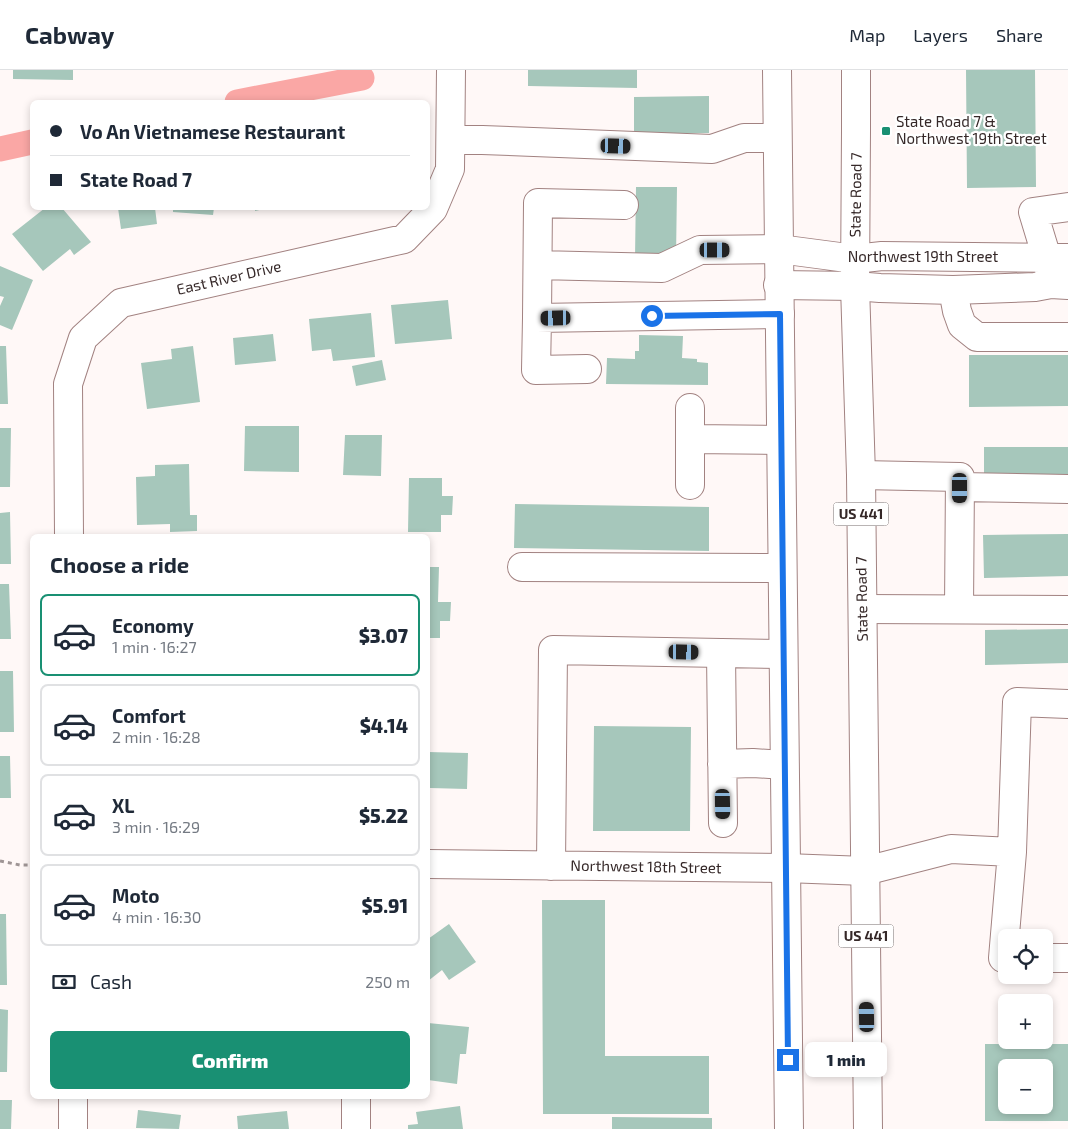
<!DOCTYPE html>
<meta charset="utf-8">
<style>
body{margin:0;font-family:"Exo 2",sans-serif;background:#f6f6f7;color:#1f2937;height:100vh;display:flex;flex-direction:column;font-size:19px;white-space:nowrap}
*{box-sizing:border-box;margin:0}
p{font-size:16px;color:#747a83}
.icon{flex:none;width:28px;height:28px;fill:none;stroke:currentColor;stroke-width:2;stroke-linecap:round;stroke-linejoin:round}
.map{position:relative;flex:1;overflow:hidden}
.sheet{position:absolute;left:30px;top:464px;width:400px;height:565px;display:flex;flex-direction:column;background:#fff;border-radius:8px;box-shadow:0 2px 8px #0003}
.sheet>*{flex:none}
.banner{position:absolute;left:30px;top:30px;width:400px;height:110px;border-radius:8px;box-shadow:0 2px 8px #0003;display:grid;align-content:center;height:110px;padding:0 20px;background:#fff}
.tools{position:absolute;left:998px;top:859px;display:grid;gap:10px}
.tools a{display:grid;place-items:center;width:55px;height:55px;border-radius:8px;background:#fff;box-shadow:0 2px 8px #0003;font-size:25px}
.end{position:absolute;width:22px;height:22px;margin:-11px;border:6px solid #1a73e8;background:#fff;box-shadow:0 0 0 2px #fff}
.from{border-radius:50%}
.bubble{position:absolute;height:35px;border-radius:8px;background:#fff;box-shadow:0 2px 8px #0003;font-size:16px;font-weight:800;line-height:35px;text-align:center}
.car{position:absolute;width:15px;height:30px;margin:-15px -8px;border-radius:6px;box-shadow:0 0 4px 1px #0007;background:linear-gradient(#222 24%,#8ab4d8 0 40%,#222 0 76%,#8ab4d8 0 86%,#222 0)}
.banner b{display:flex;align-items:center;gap:18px;height:48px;font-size:19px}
.banner b+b{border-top:1px solid #e0e1e3}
.banner i{width:12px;height:12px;background:#1f2937}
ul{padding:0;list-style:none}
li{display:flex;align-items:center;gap:15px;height:82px;margin:0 10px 8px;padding:0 10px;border:2px solid #e0e1e3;border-radius:8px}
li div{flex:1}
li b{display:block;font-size:19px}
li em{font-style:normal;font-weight:800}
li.current{border-color:#199073}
li>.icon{width:45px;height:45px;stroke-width:1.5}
h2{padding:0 20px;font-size:22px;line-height:60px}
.pay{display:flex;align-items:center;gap:12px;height:55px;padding:0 20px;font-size:19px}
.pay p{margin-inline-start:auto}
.button{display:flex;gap:10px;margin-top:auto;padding:10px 20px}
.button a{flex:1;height:58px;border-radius:8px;background:#199073;color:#fff;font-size:20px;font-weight:800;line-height:58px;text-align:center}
header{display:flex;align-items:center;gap:30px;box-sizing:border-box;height:70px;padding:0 25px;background:#fff;border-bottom:1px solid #e0e1e3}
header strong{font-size:24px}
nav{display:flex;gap:28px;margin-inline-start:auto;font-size:18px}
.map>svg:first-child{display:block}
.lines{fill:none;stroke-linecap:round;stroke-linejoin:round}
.canal{stroke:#faa7a5;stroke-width:25}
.building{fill:#a6c7bb;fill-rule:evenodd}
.minor-casing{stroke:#a28281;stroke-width:30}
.major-casing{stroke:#a28281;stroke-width:30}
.path{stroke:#9f9595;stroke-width:3;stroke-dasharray:4 4;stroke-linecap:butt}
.minor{stroke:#fff;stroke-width:28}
.major{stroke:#fff;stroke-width:28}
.route{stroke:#1a73e8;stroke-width:6}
.poi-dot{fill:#199073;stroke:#fff;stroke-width:2}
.labels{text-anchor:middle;stroke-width:4.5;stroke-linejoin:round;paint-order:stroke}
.shield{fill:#fff;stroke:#726868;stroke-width:1}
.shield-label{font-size:14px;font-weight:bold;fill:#352828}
.poi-label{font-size:15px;fill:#352828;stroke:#fff;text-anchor:start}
.street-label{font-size:15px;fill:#352828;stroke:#fff}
</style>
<header>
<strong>Cabway</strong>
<nav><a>Map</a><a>Layers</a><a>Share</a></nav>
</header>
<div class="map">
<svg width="1068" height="1059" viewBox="0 0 1068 1059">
<rect width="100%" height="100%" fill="#fff8f7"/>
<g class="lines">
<path class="canal" d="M 237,32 L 362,8
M 0,79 L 32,72"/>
</g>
<path class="building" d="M 13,0 L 73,0 L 73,10 L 13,9 Z
M 528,0 L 637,0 L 637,18 L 528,16 Z
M 966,0 L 1035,0 L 1036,117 L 967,118 Z
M 709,26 L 709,63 L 634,64 L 634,27 Z
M 636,117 L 677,117 L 676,189 L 635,189 Z
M 45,138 L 62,138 L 91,172 L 74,185 L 70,179 L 43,201 L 12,164 Z
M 118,138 L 155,138 L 157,154 L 121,159 Z
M 173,138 L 214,138 L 213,145 L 173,142 Z
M 255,138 L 268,138 L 255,141 Z
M 0,196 L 33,210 L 12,260 L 0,255 L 0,236 L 4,227 L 0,226 Z
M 448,230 L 452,269 L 395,274 L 391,235 Z
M 371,243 L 375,287 L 333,291 L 331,279 L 312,281 L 309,249 Z
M 273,264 L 276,291 L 235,295 L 233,268 Z
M 639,265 L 683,266 L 682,288 L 697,289 L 697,292 L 708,293 L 708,315 L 606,314 L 607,288 L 635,289 L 635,281 L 639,281 Z
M 0,276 L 6,276 L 8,334 L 0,334 Z
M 193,276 L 200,332 L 147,339 L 141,293 L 172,289 L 171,279 Z
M 969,285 L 1068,285 L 1068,336 L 969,337 Z
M 382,290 L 386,310 L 356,316 L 352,296 Z
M 245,356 L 299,356 L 299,402 L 244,401 Z
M 0,358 L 11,358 L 10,417 L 0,417 Z
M 345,365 L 382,365 L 381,406 L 343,405 Z
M 984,377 L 1068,377 L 1068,408 L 984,409 Z
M 189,394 L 190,445 L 197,445 L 197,461 L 170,462 L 170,454 L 137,455 L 136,407 L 155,406 L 155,395 Z
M 409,408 L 442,408 L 442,426 L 453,426 L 452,445 L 441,445 L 441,462 L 408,462 Z
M 515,434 L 709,437 L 709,481 L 514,478 Z
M 10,442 L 11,494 L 0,494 L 0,443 Z
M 1068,464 L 1068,506 L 984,508 L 983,465 Z
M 428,497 L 439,497 L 438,532 L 451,532 L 450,551 L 440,551 L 440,568 L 428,568 Z
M 0,514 L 9,514 L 11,569 L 0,569 Z
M 1068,559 L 1068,593 L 985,595 L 985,560 Z
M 0,601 L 13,601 L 14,662 L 0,662 Z
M 594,656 L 691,657 L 690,761 L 593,761 Z
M 428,682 L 468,683 L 467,719 L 430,718 L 429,727 L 428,727 Z
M 0,686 L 10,686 L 11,728 L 0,728 Z
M 542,830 L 605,830 L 605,986 L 709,986 L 709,1044 L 543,1044 Z
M 0,844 L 6,844 L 7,915 L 0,915 Z
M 449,854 L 476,892 L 449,910 L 442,900 L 428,911 L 428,869 Z
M 0,939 L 8,940 L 7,1002 L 0,1002 Z
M 428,953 L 469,957 L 466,984 L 460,984 L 457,1014 L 428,1010 Z
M 985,974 L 1068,974 L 1068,1051 L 985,1051 ZM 1006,998 L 1044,998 L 1044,1035 L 1006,1035 Z
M 0,1030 L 12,1030 L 11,1059 L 0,1059 Z
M 460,1036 L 463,1059 L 408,1059 L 408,1055 L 418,1054 L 416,1042 Z
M 138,1040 L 181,1045 L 179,1059 L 136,1058 Z
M 287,1041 L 289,1059 L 238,1059 L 237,1046 Z
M 612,1047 L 712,1048 L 712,1059 L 612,1059 Z"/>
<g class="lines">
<g class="minor-casing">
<path id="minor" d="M 451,70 L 482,70 L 712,79 L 744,68 L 777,68
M 624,135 L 538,133 L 537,248 L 780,244
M 538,195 L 662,198 L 700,180 L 779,179 L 855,189 L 882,186 L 1068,188
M 1050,205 L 1047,188 L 1033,142 L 1068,137
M 778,215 L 855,216 L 880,218 L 953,220 L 1035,217 L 1051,214 L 1068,215
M 953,220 L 957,241 L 962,255 L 977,267 L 1068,267
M 537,248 L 536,300 L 587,299
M 690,338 L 690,369 L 781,370
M 690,369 L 690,415
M 861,405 L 960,407 L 959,539
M 960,417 L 1068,419
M 69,466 L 68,314 L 83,268 L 121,233 L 404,169 L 433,139 L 450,99 L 451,0
M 522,497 L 782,498
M 863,539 L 1068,540
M 721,583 L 723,753
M 722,694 L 753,693 L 784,695
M 428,794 L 786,798 L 865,801 L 951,779 L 1012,782
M 551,796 L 553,580 L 783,584
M 1006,888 L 1003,888 L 1012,782 L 1017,632 L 1068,634
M 1044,888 L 1068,888
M 73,1026 L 73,1059
M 356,1026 L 356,1059"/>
</g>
<g class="major-casing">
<path id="major" d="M 777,0 L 789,1059
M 856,0 L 856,61 L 855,216 L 861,405 L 868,1059"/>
</g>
<path class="path" d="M 0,791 L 20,795 L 32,795"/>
<use href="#minor" class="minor"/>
<use href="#major" class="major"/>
</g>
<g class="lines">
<path class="route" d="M 652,246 L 780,244 L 788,990"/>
</g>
<rect class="poi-dot" x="881" y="56" width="10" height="10" rx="2.5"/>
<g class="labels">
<g class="shield">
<rect x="833.5" y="432.5" width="55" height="23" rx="4"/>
<rect x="838.5" y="854.5" width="55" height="23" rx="4"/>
</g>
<g class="shield-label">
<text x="861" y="449">US 441</text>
<text x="866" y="871">US 441</text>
</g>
<g class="poi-label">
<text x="896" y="57">State Road 7 &amp;<tspan x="896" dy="17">Northwest 19th Street</tspan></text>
</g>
<g class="street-label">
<text transform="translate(856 125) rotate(-89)" y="5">State Road 7</text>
<text x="923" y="192">Northwest 19th Street</text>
<text transform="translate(229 208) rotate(-13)" y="5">East River Drive</text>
<text transform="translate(862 529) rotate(-91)" y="5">State Road 7</text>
<text transform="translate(646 797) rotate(1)" y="5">Northwest 18th Street</text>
</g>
</g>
</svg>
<div class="tools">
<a><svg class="icon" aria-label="locate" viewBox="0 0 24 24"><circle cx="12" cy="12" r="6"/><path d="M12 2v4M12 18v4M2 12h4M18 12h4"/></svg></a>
<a>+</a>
<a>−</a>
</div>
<i class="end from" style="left:652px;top:246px"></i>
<i class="end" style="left:788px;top:990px"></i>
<div class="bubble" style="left:805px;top:972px;width:82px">1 min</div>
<i class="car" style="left:616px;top:76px;rotate:92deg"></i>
<i class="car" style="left:715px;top:180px;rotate:90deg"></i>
<i class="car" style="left:556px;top:248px;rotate:269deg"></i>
<i class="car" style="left:960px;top:418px;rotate:180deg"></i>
<i class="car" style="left:684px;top:582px;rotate:91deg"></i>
<i class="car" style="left:723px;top:734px;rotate:179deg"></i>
<i class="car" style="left:867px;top:947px;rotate:359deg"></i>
<div class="banner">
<b><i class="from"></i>Vo An Vietnamese Restaurant</b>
<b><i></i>State Road 7</b>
</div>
<section class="sheet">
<h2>Choose a ride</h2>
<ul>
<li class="current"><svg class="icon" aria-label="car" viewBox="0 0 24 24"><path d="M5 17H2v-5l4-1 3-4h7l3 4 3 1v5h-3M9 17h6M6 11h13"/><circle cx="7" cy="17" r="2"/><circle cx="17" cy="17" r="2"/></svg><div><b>Economy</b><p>1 min · 16:27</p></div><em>$3.07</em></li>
<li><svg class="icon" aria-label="car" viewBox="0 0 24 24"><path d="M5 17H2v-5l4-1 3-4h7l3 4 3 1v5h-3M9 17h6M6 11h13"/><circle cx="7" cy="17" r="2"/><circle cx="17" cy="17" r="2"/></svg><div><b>Comfort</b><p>2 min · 16:28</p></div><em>$4.14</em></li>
<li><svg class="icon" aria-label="car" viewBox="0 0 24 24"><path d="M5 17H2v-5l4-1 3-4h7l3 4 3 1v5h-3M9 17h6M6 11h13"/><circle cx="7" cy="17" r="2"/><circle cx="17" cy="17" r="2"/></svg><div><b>XL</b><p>3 min · 16:29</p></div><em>$5.22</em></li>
<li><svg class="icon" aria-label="car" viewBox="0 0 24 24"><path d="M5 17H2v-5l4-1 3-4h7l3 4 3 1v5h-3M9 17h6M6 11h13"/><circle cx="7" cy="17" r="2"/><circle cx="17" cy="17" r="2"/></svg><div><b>Moto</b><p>4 min · 16:30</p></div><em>$5.91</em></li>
</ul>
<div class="pay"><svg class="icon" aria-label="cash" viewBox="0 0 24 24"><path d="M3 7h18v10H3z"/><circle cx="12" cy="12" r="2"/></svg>Cash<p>250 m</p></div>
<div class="button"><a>Confirm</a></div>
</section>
</div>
